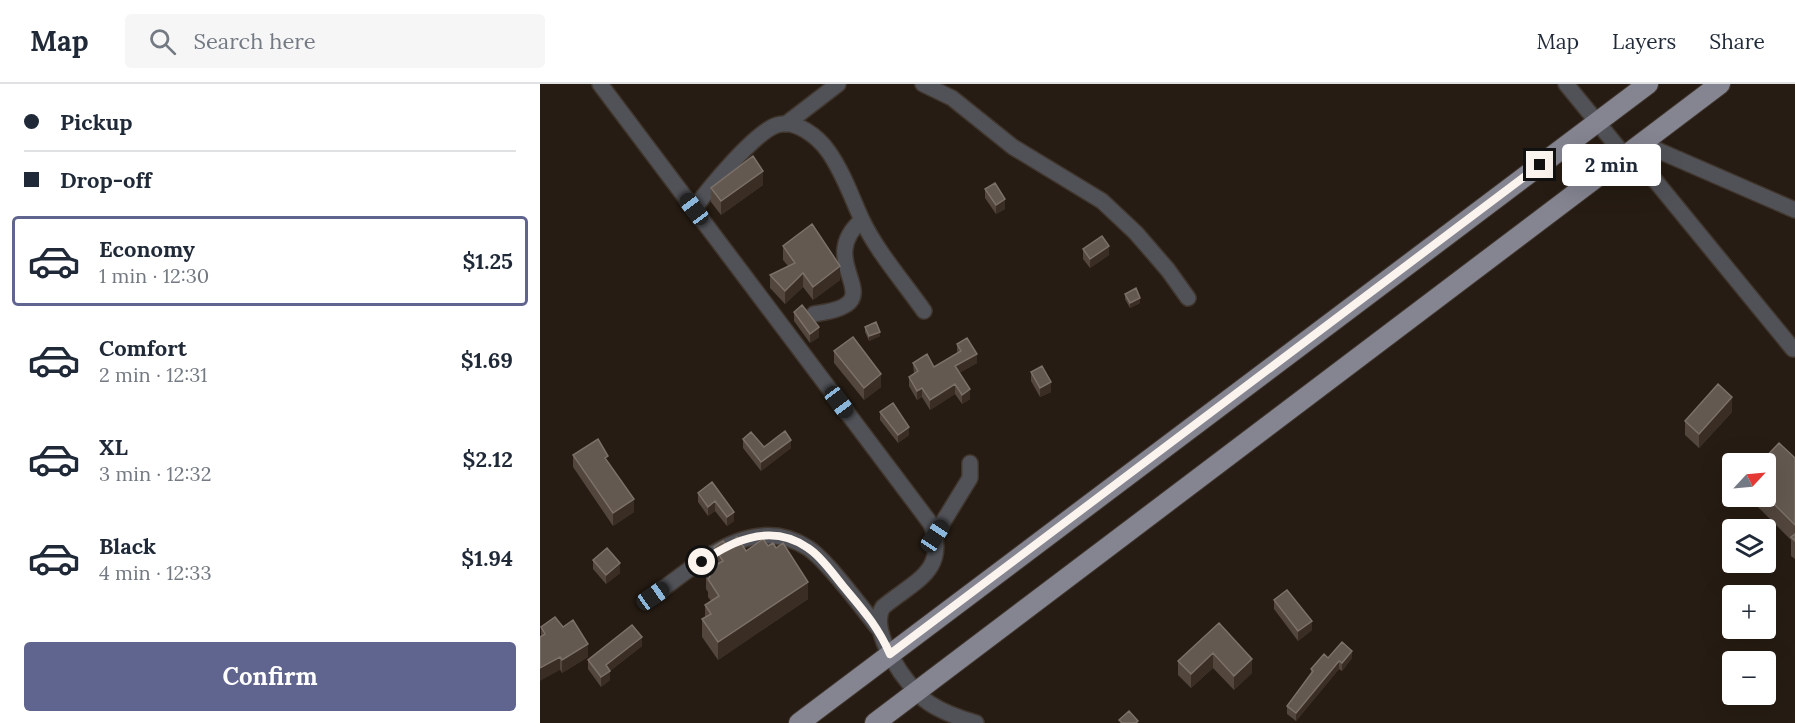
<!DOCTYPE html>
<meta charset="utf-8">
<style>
body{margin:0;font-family:Lora,serif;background:#f6f6f7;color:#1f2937;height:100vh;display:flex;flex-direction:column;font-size:22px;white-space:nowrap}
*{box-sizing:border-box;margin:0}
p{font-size:20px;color:#747a83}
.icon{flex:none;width:33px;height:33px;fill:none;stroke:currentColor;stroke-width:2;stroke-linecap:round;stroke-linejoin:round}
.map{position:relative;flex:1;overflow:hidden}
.details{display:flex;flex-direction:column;background:#fff;width:540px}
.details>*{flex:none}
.hud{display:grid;align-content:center;height:132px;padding:0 24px;background:#fff}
.needle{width:39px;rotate:64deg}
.controls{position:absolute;left:1182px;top:369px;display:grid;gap:12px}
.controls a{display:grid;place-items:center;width:54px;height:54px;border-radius:6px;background:#fff;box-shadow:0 6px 24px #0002;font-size:30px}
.end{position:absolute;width:27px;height:27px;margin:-14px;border:8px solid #fbf3ed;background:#111;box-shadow:0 0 0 3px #111}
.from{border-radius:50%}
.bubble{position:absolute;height:42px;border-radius:6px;background:#fff;box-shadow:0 6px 24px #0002;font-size:20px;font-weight:800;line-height:42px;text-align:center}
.car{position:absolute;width:18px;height:36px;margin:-18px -9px;border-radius:8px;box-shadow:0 0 4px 2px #0007;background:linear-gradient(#222 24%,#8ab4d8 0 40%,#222 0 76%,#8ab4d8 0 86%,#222 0)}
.hud b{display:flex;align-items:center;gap:21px;height:57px;font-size:22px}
.hud b+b{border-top:2px solid #e0e1e3}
.hud i{width:15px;height:15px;background:#1f2937}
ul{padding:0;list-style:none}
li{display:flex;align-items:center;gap:18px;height:90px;margin:0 12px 9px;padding:0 12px;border:3px solid transparent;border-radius:6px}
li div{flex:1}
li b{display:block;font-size:22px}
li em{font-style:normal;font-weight:800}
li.active{border-color:#60658f}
li>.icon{width:54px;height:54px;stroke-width:1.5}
.button{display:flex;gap:12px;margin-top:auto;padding:12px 24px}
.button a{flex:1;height:69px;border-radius:6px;background:#60658f;color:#fff;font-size:24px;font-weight:800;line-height:69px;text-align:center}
header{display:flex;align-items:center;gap:36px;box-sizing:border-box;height:84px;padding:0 30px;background:#fff;border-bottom:2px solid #e0e1e3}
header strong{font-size:28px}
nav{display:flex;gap:33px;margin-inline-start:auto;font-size:21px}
.search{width:420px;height:54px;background:#f6f6f7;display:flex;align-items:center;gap:15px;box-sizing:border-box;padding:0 21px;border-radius:6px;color:#747a83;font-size:22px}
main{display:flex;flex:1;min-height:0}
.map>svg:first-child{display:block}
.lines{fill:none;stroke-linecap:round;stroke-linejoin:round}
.minor-casing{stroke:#40362d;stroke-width:18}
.major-casing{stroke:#40362d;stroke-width:22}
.minor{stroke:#515258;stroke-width:15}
.major{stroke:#858592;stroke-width:20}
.wall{fill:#52463d}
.shaded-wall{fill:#392d24}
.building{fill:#645950;stroke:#7c7169;stroke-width:1.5}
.route{stroke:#fbf3ed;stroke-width:8}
</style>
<header>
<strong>Map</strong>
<div class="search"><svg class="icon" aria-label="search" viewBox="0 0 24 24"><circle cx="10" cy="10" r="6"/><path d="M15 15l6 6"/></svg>Search here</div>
<nav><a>Map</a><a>Layers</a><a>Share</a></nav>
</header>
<main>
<section class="details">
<div class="hud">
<b><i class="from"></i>Pickup</b>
<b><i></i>Drop-off</b>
</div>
<ul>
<li class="active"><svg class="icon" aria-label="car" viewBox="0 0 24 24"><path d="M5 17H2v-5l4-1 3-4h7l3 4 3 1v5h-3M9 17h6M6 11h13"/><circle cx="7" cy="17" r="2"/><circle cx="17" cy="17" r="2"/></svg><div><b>Economy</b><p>1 min · 12:30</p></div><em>$1.25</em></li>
<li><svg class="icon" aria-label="car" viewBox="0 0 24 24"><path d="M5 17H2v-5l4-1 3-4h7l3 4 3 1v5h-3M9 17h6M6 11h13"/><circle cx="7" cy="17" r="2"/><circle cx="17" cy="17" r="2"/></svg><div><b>Comfort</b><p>2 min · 12:31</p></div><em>$1.69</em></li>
<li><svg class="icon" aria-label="car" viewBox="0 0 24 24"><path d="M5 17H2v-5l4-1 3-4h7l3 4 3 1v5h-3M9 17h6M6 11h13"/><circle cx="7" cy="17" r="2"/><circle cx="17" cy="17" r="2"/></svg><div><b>XL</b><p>3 min · 12:32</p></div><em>$2.12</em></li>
<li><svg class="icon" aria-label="car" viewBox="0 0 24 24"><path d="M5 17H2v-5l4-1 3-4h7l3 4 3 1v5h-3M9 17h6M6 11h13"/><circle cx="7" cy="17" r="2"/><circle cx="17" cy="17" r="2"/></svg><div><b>Black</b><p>4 min · 12:33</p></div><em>$1.94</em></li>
</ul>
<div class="button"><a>Confirm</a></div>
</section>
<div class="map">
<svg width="1255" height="639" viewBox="0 0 1255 639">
<rect width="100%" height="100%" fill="#261c13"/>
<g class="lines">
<g class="minor-casing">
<path id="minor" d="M 60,0 L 391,440 C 409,487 374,497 343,523 C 327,547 368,605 389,619 C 404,629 419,634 436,639
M 383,0 L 412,14 L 473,63 L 562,117 L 596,149 L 628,186 L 648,214
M 1026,0 L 1085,72
M 246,40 L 298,0
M 1101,59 L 1255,126
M 1091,67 L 1253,265
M 154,125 C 168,105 215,48 237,41 C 256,35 278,53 288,67 C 303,88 311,112 322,136 C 338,169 363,197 384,227
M 274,230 C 360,219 270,181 322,136
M 395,451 L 430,394 L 430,379
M 113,512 C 157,481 212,427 268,464 C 287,476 322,524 338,544"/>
</g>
<g class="major-casing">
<path id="major" d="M 259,639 L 1108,0
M 335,639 L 1180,0"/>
</g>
<use href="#minor" class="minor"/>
<use href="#major" class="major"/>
</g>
<path class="wall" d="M 223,101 L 181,131 L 171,118 L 171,104 Z
M 445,105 L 465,125 L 456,130 L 445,114 Z
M 243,162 L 300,196 L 273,216 L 263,203 L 245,220 L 230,204 L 230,191 L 248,182 L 243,176 Z
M 543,165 L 569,171 L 550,184 L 543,175 Z
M 585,210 L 600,219 L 590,224 L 585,215 Z
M 254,228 L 279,253 L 270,259 L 254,237 Z
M 325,243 L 340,252 L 329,257 L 325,248 Z
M 417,260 L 437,279 L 419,289 L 430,315 L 422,320 L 415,310 L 390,326 L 382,313 L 377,316 L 369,302 L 369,293 L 374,290 L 373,279 L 394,283 L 417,269 Z
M 294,267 L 341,303 L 324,316 L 294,279 Z
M 491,288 L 511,308 L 500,313 L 491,297 Z
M 340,328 L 369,351 L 358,359 L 340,336 Z
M 1192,328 L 1159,364 L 1145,351 L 1145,337 Z
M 203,355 L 224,363 L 251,364 L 221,387 L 203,364 Z
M 33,371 L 68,378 L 94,428 L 73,442 L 33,383 Z
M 1255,374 L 1255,475 L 1251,472 L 1251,456 L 1207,412 L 1226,412 Z
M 172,398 L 194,437 L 187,442 L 175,427 L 168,432 L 158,418 L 158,409 Z
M 186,461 L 206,467 L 228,462 L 268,515 L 178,576 L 162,553 L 162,535 L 165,534 L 165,521 L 171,517 L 168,513 L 168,508 L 166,505 L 166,487 L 174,482 L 174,463 Z
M 53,476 L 80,489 L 66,500 L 53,485 Z
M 734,516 L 772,546 L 758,557 L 734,525 Z
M 679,539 L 712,589 L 694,606 L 673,584 L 651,604 L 638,591 L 638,577 Z
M 1,543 L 48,573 L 22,589 L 1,553 Z
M 102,562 L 70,587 L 70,596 L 61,603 L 48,585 L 48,576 Z
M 788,574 L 812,574 L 802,587 L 799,585 L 756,637 L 747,630 L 747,622 L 771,590 L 771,585 Z"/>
<path class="shaded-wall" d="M 223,87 L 223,101 L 181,131 L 181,117 Z
M 465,115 L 465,125 L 456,130 L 456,121 Z
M 569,162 L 569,171 L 550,184 L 550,175 Z
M 300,182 L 300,196 L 273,216 L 273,203 Z
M 263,189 L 263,203 L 245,220 L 245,207 Z
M 600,214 L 600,219 L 590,224 L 590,219 Z
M 279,243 L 279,253 L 270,259 L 270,250 Z
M 340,248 L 340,252 L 329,257 L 329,252 Z
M 437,270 L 437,279 L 415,291 L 415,282 Z
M 341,290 L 341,303 L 324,316 L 324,304 Z
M 511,298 L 511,308 L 500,313 L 500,304 Z
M 415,300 L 415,310 L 390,326 L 390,316 Z
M 382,304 L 382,313 L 377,316 L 377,307 Z
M 430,305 L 430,315 L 422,320 L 422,311 Z
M 1192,313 L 1192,328 L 1159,364 L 1159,350 Z
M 369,343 L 369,351 L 358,359 L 358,351 Z
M 251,356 L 251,364 L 221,387 L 221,378 Z
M 94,415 L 94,428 L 73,442 L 73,429 Z
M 175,417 L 175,427 L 168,432 L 168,423 Z
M 194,428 L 194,437 L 187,442 L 187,433 Z
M 80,479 L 80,489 L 66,500 L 66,491 Z
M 268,498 L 268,515 L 178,576 L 178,558 Z
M 772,537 L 772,546 L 758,557 L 758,547 Z
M 102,553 L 102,562 L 70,587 L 70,596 L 61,603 L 61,593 L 66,581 Z
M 48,560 L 48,573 L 22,589 L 22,576 Z
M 812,567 L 812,574 L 802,587 L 802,579 Z
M 673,569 L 673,584 L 651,604 L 651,590 Z
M 20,573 L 20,586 L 0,597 L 0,584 Z
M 712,575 L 712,589 L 694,606 L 694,592 Z
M 799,577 L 799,585 L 756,637 L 756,629 Z"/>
<path class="building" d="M 213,72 L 223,87 L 181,117 L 171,104 Z
M 455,99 L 465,115 L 456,121 L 445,105 Z
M 272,140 L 300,182 L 273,203 L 263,189 L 245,207 L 230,191 L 255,179 L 243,162 Z
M 562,152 L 569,162 L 550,175 L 543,165 Z
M 596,204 L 600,214 L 590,219 L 585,210 Z
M 262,221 L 279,243 L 270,250 L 254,228 Z
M 336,238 L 340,248 L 329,252 L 325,243 Z
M 313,253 L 341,290 L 324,304 L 294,267 Z
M 427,254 L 437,270 L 415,282 L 430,305 L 422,311 L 415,300 L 390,316 L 382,304 L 377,307 L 369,293 L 378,287 L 373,279 L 387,270 L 394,283 L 421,267 L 417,260 Z
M 502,282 L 511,298 L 500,304 L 491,288 Z
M 1178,300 L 1192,313 L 1159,350 L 1145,337 Z
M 353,319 L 369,343 L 358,351 L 340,328 Z
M 245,347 L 251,356 L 221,378 L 203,355 L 211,348 L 224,363 Z
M 58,355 L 68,372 L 65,374 L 94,415 L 73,429 L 33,371 Z
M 1239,359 L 1255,374 L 1255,441 L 1226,412 L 1226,380 L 1219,380 Z
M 172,398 L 194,428 L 187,433 L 175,417 L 168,423 L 158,409 Z
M 1255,450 L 1255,457 L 1251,453 Z
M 197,453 L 206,467 L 223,455 L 228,462 L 233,459 L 236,464 L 243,459 L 268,498 L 178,558 L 162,535 L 171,530 L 165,521 L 179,512 L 168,495 L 170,493 L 166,487 L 183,477 L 174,463 L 183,457 L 186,461 Z
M 67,464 L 80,479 L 66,491 L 53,476 Z
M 747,506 L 772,537 L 758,547 L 734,516 Z
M 15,533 L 23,543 L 33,536 L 48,560 L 22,576 L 20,573 L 0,584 L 0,553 L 5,550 L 1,543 Z
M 679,539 L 712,575 L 694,592 L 673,569 L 651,590 L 638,577 Z
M 92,541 L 102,553 L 66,581 L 70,587 L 61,593 L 48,576 Z
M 802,558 L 812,567 L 802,579 L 799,577 L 756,629 L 747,622 L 773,587 L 771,585 L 784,570 L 788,574 Z
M 589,627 L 598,637 L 596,639 L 582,639 L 579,636 Z"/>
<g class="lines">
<path class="route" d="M 162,478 C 194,455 232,439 268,464 C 281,472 293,490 303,502 C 323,526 337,541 350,570 L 1000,81"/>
</g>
</svg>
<div class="controls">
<a><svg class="needle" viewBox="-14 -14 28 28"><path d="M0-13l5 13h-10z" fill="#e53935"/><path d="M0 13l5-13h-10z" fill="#747a83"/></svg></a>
<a><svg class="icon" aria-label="layers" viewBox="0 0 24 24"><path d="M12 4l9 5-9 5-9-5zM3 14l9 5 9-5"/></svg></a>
<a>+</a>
<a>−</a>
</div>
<i class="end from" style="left:162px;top:478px"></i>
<i class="end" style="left:1000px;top:81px"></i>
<div class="bubble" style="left:1022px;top:60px;width:99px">2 min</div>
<i class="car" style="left:154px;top:125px;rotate:323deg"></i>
<i class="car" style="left:299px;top:318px;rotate:143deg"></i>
<i class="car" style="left:395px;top:452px;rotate:34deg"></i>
<i class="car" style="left:113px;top:512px;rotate:55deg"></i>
</div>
</main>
